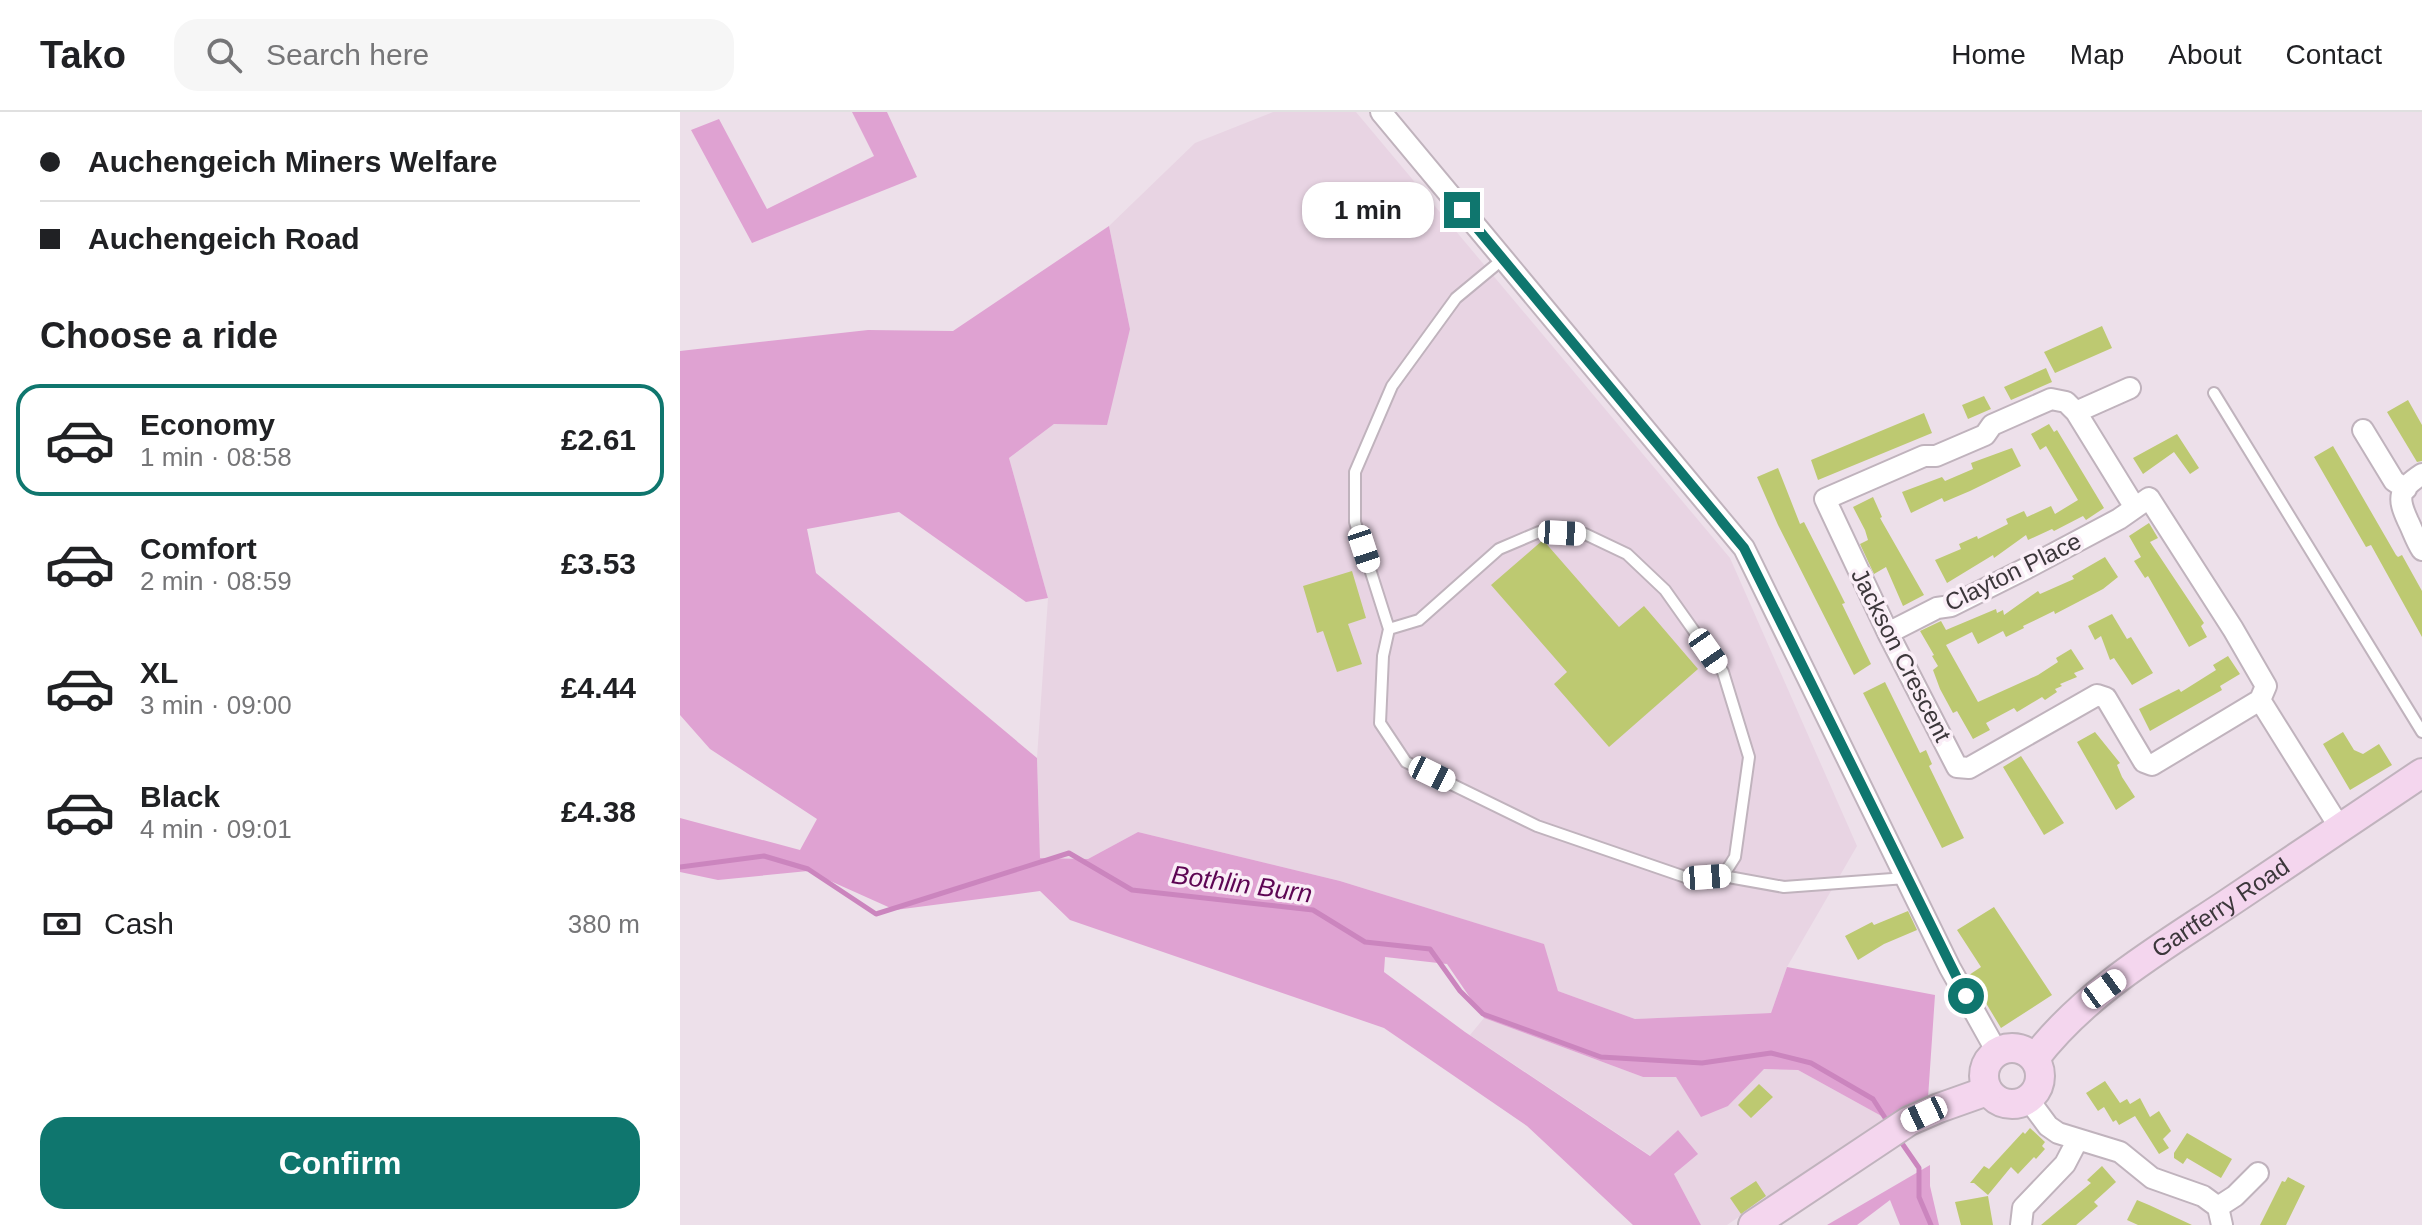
<!DOCTYPE html>
<meta charset="utf-8">
<style>
body{margin:0;font-family:Helvetica,sans-serif;background:#f6f6f6;color:#202124;height:100vh;display:flex;flex-direction:column;font-size:30px;white-space:nowrap}
*{box-sizing:border-box;margin:0}
p{font-size:26px;color:#757577}
.icon{flex:none;width:44px;height:44px;fill:none;stroke:currentColor;stroke-width:2;stroke-linecap:round;stroke-linejoin:round}
.map{position:relative;flex:1;overflow:hidden}
.details{display:flex;flex-direction:column;background:#fff;width:680px}
.details>*{flex:none}
.banner{display:grid;align-content:center;height:176px;padding:0 40px;background:#fff}
.end{position:absolute;width:36px;height:36px;margin:-18px;border:10px solid #0f766e;background:#fff;box-shadow:0 0 0 4px #fff}
.from{border-radius:50%}
.bubble{position:absolute;height:56px;border-radius:24px;background:#fff;box-shadow:0 2px 6px #0004;font-size:26px;font-weight:700;line-height:56px;text-align:center}
.car{position:absolute;width:24px;height:48px;margin:-24px -12px;border-radius:10px;box-shadow:0 0 6px 2px #0007;background:linear-gradient(#fff 24%,#345 0 40%,#fff 0 76%,#345 0 86%,#fff 0)}
.banner b{display:flex;align-items:center;gap:28px;height:76px;font-size:30px}
.banner b+b{border-top:2px solid #e0e0e0}
.banner i{width:20px;height:20px;background:#202124}
ul{padding:0;list-style:none}
li{display:flex;align-items:center;gap:24px;height:112px;margin:0 16px 12px;padding:0 24px;border:4px solid transparent;border-radius:24px}
li div{flex:1}
li b{display:block;font-size:30px}
li em{font-style:normal;font-weight:700}
li.on{border-color:#0f766e}
li>.icon{width:72px;height:72px;stroke-width:1.5}
h2{padding:0 40px;font-size:36px;line-height:96px}
.pay{display:flex;align-items:center;gap:20px;height:88px;padding:0 40px;font-size:30px}
.pay p{margin-inline-start:auto}
.button{display:flex;gap:16px;margin-top:auto;padding:16px 40px}
.button a{flex:1;height:92px;border-radius:24px;background:#0f766e;color:#fff;font-size:32px;font-weight:700;line-height:92px;text-align:center}
header{display:flex;align-items:center;gap:48px;box-sizing:border-box;height:112px;padding:0 40px;background:#fff;border-bottom:2px solid #e0e0e0}
header strong{font-size:38px}
nav{display:flex;gap:44px;margin-inline-start:auto;font-size:28px}
.search{width:560px;height:72px;background:#f6f6f6;display:flex;align-items:center;gap:20px;box-sizing:border-box;padding:0 28px;border-radius:24px;color:#757577;font-size:30px}
main{display:flex;flex:1;min-height:0}
.map>svg:first-child{display:block}
.built{fill:#e8d4e3}
.green{fill:#dfa2d2}
.lines{fill:none;stroke-linecap:round;stroke-linejoin:round}
.stream{stroke:#cb85be;stroke-width:5}
.building{fill:#bdc971}
.lane-casing{stroke:#c0b3bd;stroke-width:14}
.street-casing{stroke:#c0b3bd;stroke-width:24}
.secondary-casing{stroke:#c0b3bd;stroke-width:32}
.lane{stroke:#fff;stroke-width:10}
.street{stroke:#fff;stroke-width:20}
.secondary{stroke:#f4d6ee;stroke-width:28}
.route{stroke:#0f766e;stroke-width:10}
.labels{text-anchor:middle;stroke-width:7;stroke-linejoin:round;paint-order:stroke}
.street-label{font-size:24px;fill:#3c373b;stroke:#faeef7}
.water-label{font-size:26px;font-style:italic;fill:#5d0553;stroke:#faeef7}
</style>
<header>
<strong>Tako</strong>
<div class="search"><svg class="icon" aria-label="search" viewBox="0 0 24 24"><circle cx="10" cy="10" r="6"/><path d="M15 15l6 6"/></svg>Search here</div>
<nav><a>Home</a><a>Map</a><a>About</a><a>Contact</a></nav>
</header>
<main>
<section class="details">
<div class="banner">
<b><i class="from"></i>Auchengeich Miners Welfare</b>
<b><i></i>Auchengeich Road</b>
</div>
<h2>Choose a ride</h2>
<ul>
<li class="on"><svg class="icon" aria-label="car" viewBox="0 0 24 24"><path d="M5 17H2v-5l4-1 3-4h7l3 4 3 1v5h-3M9 17h6M6 11h13"/><circle cx="7" cy="17" r="2"/><circle cx="17" cy="17" r="2"/></svg><div><b>Economy</b><p>1 min · 08:58</p></div><em>£2.61</em></li>
<li><svg class="icon" aria-label="car" viewBox="0 0 24 24"><path d="M5 17H2v-5l4-1 3-4h7l3 4 3 1v5h-3M9 17h6M6 11h13"/><circle cx="7" cy="17" r="2"/><circle cx="17" cy="17" r="2"/></svg><div><b>Comfort</b><p>2 min · 08:59</p></div><em>£3.53</em></li>
<li><svg class="icon" aria-label="car" viewBox="0 0 24 24"><path d="M5 17H2v-5l4-1 3-4h7l3 4 3 1v5h-3M9 17h6M6 11h13"/><circle cx="7" cy="17" r="2"/><circle cx="17" cy="17" r="2"/></svg><div><b>XL</b><p>3 min · 09:00</p></div><em>£4.44</em></li>
<li><svg class="icon" aria-label="car" viewBox="0 0 24 24"><path d="M5 17H2v-5l4-1 3-4h7l3 4 3 1v5h-3M9 17h6M6 11h13"/><circle cx="7" cy="17" r="2"/><circle cx="17" cy="17" r="2"/></svg><div><b>Black</b><p>4 min · 09:01</p></div><em>£4.38</em></li>
</ul>
<div class="pay"><svg class="icon" aria-label="cash" viewBox="0 0 24 24"><path d="M3 7h18v10H3z"/><circle cx="12" cy="12" r="2"/></svg>Cash<p>380 m</p></div>
<div class="button"><a>Confirm</a></div>
</section>
<div class="map">
<svg width="1742" height="1113" viewBox="0 0 1742 1113">
<rect width="100%" height="100%" fill="#ede0ea"/>
<path class="built" d="M 593,0 L 676,0 L 1050,446 L 1177,734 L 1107,855 L 1091,901 L 955,907 L 878,879 L 863,832 L 660,769 L 458,720 L 408,747 L 360,746 L 357,646 L 368,486 L 329,346 L 374,312 L 450,217 L 429,114 L 515,31 Z
M 804,906 L 963,965 L 996,965 L 1048,994 L 1083,957 L 1118,958 L 1205,1006 L 1047,1113 L 1021,1113 L 994,1062 L 998,1018 L 971,1044 L 790,923 Z"/>
<path class="green" d="M 172,0 L 207,0 L 237,65 L 72,131 L 11,18 L 39,7 L 87,97 L 194,44 Z
M 429,114 L 450,217 L 427,313 L 374,312 L 329,346 L 368,486 L 346,490 L 219,400 L 127,417 L 136,461 L 357,646 L 360,746 L 408,747 L 458,720 L 660,769 L 864,832 L 878,879 L 955,907 L 1091,901 L 1107,855 L 1255,883 L 1248,986 L 1205,1006 L 1118,958 L 1084,957 L 1048,994 L 1021,1005 L 996,965 L 963,965 L 804,906 L 767,852 L 705,845 L 704,860 L 785,920 L 970,1044 L 998,1018 L 1018,1042 L 994,1062 L 1021,1113 L 953,1113 L 847,1014 L 704,916 L 390,808 L 360,779 L 215,798 L 128,759 L 38,768 L 0,760 L 0,706 L 120,738 L 137,707 L 30,637 L 0,603 L 0,239 L 188,218 L 273,219 Z
M 1250,1053 L 1250,1074 L 1259,1113 L 1220,1113 L 1210,1088 L 1177,1113 L 1147,1113 Z"/>
<g class="lines">
<path class="stream" d="M 0,755 L 84,744 L 128,757 L 196,802 L 389,741 L 452,778 L 633,798 L 685,830 L 750,837 L 780,879 L 803,902 L 921,945 L 1022,951 L 1091,941 L 1131,951 L 1193,987 L 1209,1012
M 1219,1027 L 1239,1056 L 1239,1085 L 1251,1113"/>
</g>
<path class="building" d="M 1422,214 L 1432,236 L 1375,261 L 1364,240 Z
M 1366,256 L 1372,270 L 1331,288 L 1324,275 Z
M 1304,284 L 1311,297 L 1288,307 L 1282,293 Z
M 1728,288 L 1742,313 L 1742,349 L 1737,350 L 1707,300 Z
M 1244,301 L 1252,321 L 1138,368 L 1131,348 Z
M 1369,312 L 1374,320 L 1377,318 L 1424,396 L 1406,408 L 1403,404 L 1374,419 L 1372,417 L 1348,428 L 1346,423 L 1314,446 L 1313,443 L 1267,471 L 1255,448 L 1281,437 L 1279,432 L 1297,424 L 1298,427 L 1328,412 L 1326,407 L 1344,399 L 1347,405 L 1371,394 L 1375,402 L 1398,388 L 1366,334 L 1360,338 L 1351,322 Z
M 1497,322 L 1519,356 L 1510,362 L 1494,340 L 1463,362 L 1453,346 Z
M 1653,334 L 1716,443 L 1718,445 L 1722,443 L 1742,479 L 1742,525 L 1691,433 L 1686,435 L 1634,345 Z
M 1332,336 L 1341,354 L 1290,379 L 1264,390 L 1262,386 L 1231,401 L 1222,380 L 1262,365 L 1265,369 L 1293,357 L 1291,351 Z
M 1098,356 L 1120,412 L 1124,410 L 1154,469 L 1165,491 L 1162,492 L 1191,552 L 1174,563 L 1098,413 L 1077,365 Z
M 1193,385 L 1202,405 L 1200,406 L 1244,483 L 1223,494 L 1206,455 L 1194,462 L 1180,432 L 1188,428 L 1185,418 L 1173,395 Z
M 1469,411 L 1478,426 L 1470,430 L 1524,511 L 1521,514 L 1527,525 L 1509,535 L 1468,464 L 1465,466 L 1454,449 L 1461,445 L 1449,424 Z
M 863,428 L 939,515 L 964,494 L 1018,557 L 929,635 L 874,572 L 887,560 L 811,473 Z
M 1425,445 L 1438,465 L 1423,477 L 1375,502 L 1374,499 L 1343,514 L 1344,516 L 1326,525 L 1323,519 L 1298,532 L 1292,520 L 1266,533 L 1298,590 L 1358,563 L 1378,550 L 1376,546 L 1391,537 L 1404,557 L 1394,561 L 1397,565 L 1380,572 L 1382,574 L 1375,577 L 1377,580 L 1365,588 L 1362,585 L 1337,600 L 1334,596 L 1306,611 L 1310,618 L 1293,627 L 1277,599 L 1273,601 L 1260,577 L 1253,558 L 1258,554 L 1252,544 L 1254,543 L 1240,519 L 1261,509 L 1266,518 L 1316,497 L 1317,501 L 1323,498 L 1324,503 L 1358,479 L 1360,482 L 1394,467 L 1392,464 Z
M 672,459 L 686,506 L 668,512 L 682,552 L 657,560 L 643,519 L 637,521 L 623,474 Z
M 1432,502 L 1447,527 L 1451,525 L 1473,561 L 1452,573 L 1434,546 L 1430,548 L 1421,524 L 1415,528 L 1408,514 Z
M 1548,544 L 1560,562 L 1540,574 L 1542,578 L 1470,619 L 1459,597 L 1499,577 L 1501,580 L 1536,558 L 1533,553 Z
M 1205,570 L 1240,641 L 1246,638 L 1252,652 L 1249,654 L 1284,726 L 1262,736 L 1183,581 Z
M 1415,620 L 1440,651 L 1437,653 L 1442,665 L 1455,685 L 1436,698 L 1397,630 Z
M 1663,620 L 1674,638 L 1683,642 L 1699,632 L 1712,653 L 1670,678 L 1643,632 Z
M 1341,644 L 1384,711 L 1364,723 L 1323,655 Z
M 1314,795 L 1372,883 L 1321,916 L 1289,863 L 1301,855 L 1277,818 Z
M 1228,799 L 1237,818 L 1204,832 L 1178,848 L 1165,824 L 1192,810 L 1194,813 Z
M 1425,969 L 1440,991 L 1447,987 L 1450,992 L 1460,986 L 1470,1005 L 1479,999 L 1491,1019 L 1483,1027 L 1489,1036 L 1479,1042 L 1455,1004 L 1439,1013 L 1436,1008 L 1433,1010 L 1424,995 L 1418,999 L 1406,981 Z
M 1079,972 L 1093,985 L 1071,1006 L 1058,993 Z
M 1350,1016 L 1365,1030 L 1362,1034 L 1365,1037 L 1356,1047 L 1354,1045 L 1338,1062 L 1331,1055 L 1308,1083 L 1294,1071 L 1290,1071 L 1304,1054 L 1309,1057 L 1343,1020 L 1345,1022 Z
M 1507,1021 L 1552,1047 L 1541,1066 L 1507,1046 L 1503,1052 L 1494,1046 L 1494,1041 Z
M 1422,1054 L 1436,1070 L 1414,1090 L 1418,1094 L 1396,1113 L 1361,1113 L 1411,1071 L 1407,1068 Z
M 1608,1065 L 1625,1074 L 1606,1113 L 1580,1113 L 1602,1069 L 1605,1070 Z
M 1076,1069 L 1086,1084 L 1061,1102 L 1050,1086 Z
M 1308,1084 L 1313,1113 L 1281,1113 L 1275,1090 Z
M 1457,1088 L 1469,1093 L 1512,1113 L 1458,1113 L 1447,1108 Z"/>
<g class="lines">
<g class="lane-casing">
<path id="lane" d="M 1534,281 L 1742,620
M 709,517 L 739,508 L 819,437 L 859,420 L 905,422 L 947,442 L 985,478 L 1043,560 L 1069,645 L 1055,745 L 1043,764 L 1011,767 L 857,714 L 726,650 L 700,611 L 703,544 L 709,517 L 675,410 L 675,360 L 712,274 L 776,186 L 823,147
M 1043,764 L 1104,775 L 1226,766"/>
</g>
<g class="street-casing">
<path id="street" d="M 701,0 L 1064,436 L 1270,856 L 1317,940
M 1396,300 L 1450,276
M 1683,318 L 1714,369 L 1726,377
M 1742,362 C 1718,378 1717,385 1728,409 C 1733,419 1736,429 1742,438
M 1454,394 L 1396,300 L 1386,290 L 1371,287 L 1312,313 L 1305,323 L 1256,344 L 1244,344 L 1145,387 L 1208,521 L 1277,655 L 1289,656 L 1417,583 L 1426,586 L 1464,650 L 1472,653 L 1580,588 L 1660,716
M 1208,521 L 1257,496 L 1271,494 L 1347,456 L 1439,407 L 1469,386 L 1553,517 L 1586,574 L 1580,588
M 1348,987 L 1368,1014 L 1378,1021 L 1440,1040 L 1472,1066 L 1523,1084 L 1538,1095 L 1542,1113
M 1538,1095 L 1555,1084 L 1578,1061
M 1341,1113 L 1343,1096 L 1385,1052 L 1397,1029"/>
</g>
<g class="secondary-casing">
<g id="secondary">
<circle cx="1332" cy="964" r="28"/>
<path id="s1" d="M 1355,946 C 1405,881 1476,839 1544,794 C 1610,750 1676,705 1742,661"/>
<path d="M 1073,1113 L 1229,1009 L 1259,996 L 1307,979"/>
</g>
</g>
<use href="#lane" class="lane"/>
<use href="#street" class="street"/>
<use href="#secondary" class="secondary"/>
</g>
<g class="lines">
<path class="route" d="M 782,98 L 1064,436 L 1286,884"/>
</g>
<g class="labels">
<g class="street-label">
<text transform="translate(1333 460) rotate(-26)" y="8">Clayton Place</text>
<text transform="translate(1221 543) rotate(63)" y="8">Jackson Crescent</text>
<text dy="8" stroke="none"><textPath href="#s1" startOffset="240">Gartferry Road</textPath></text>
</g>
<g class="water-label">
<text transform="translate(562 772) rotate(8)" y="9">Bothlin Burn</text>
</g>
</g>
</svg>
<i class="end from" style="left:1286px;top:884px"></i>
<i class="end" style="left:782px;top:98px"></i>
<div class="bubble" style="left:622px;top:70px;width:132px">1 min</div>
<i class="car" style="left:882px;top:421px;rotate:93deg"></i>
<i class="car" style="left:684px;top:437px;rotate:162deg"></i>
<i class="car" style="left:1028px;top:539px;rotate:145deg"></i>
<i class="car" style="left:752px;top:662px;rotate:116deg"></i>
<i class="car" style="left:1027px;top:765px;rotate:86deg"></i>
<i class="car" style="left:1424px;top:877px;rotate:54deg"></i>
<i class="car" style="left:1244px;top:1002px;rotate:245deg"></i>
</div>
</main>
